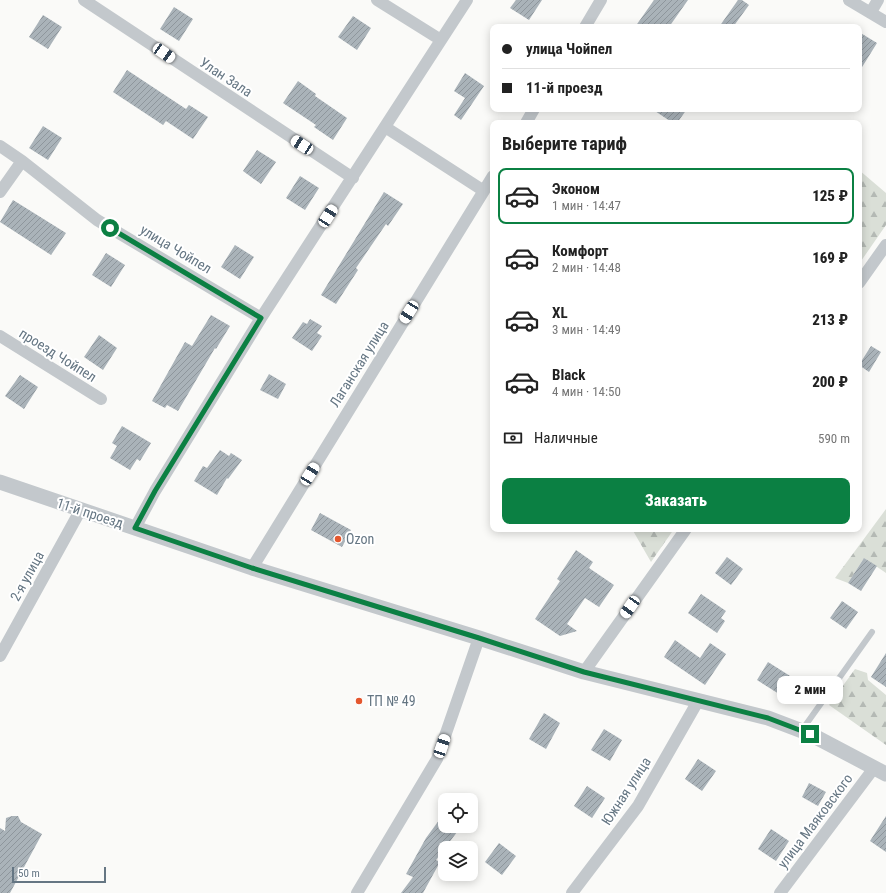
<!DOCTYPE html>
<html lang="ru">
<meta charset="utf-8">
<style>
body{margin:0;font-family:"Roboto Condensed",sans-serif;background:#f2f2f2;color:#222;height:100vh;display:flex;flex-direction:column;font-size:15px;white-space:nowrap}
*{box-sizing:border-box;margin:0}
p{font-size:13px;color:#767676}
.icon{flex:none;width:22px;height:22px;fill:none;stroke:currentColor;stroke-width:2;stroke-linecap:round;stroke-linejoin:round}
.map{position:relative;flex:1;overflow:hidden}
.side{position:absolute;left:490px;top:120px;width:372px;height:412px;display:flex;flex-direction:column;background:#fff;border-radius:8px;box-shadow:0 2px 10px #0003}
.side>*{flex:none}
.guide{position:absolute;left:490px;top:24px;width:372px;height:88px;border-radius:8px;box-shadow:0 2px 10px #0003;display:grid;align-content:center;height:88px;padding:0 12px;background:#fff}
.tools{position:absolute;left:438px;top:793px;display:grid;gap:8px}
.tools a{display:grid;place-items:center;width:40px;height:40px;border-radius:8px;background:#fff;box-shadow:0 2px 10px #0003;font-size:20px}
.scale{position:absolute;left:12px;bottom:10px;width:94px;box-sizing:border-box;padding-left:4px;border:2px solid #657683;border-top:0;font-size:11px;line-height:14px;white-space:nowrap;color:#657683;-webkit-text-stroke:3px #fff;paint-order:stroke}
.end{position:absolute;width:18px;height:18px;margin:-9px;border:5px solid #0b8043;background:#fff;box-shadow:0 0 0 2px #fff}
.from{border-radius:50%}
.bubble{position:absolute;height:28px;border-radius:8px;background:#fff;box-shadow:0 2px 10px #0003;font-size:13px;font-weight:800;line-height:28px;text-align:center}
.car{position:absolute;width:12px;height:24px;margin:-12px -6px;border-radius:5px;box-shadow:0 0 3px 1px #0007;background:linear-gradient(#fff 24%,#345 0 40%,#fff 0 76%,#345 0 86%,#fff 0)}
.guide b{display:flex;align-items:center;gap:14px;height:38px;font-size:15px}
.guide b+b{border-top:1px solid #e0e0e0}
.guide i{width:10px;height:10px;background:#222}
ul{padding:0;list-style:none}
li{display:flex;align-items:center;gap:12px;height:56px;margin:0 8px 6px;padding:0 4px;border:2px solid transparent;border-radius:8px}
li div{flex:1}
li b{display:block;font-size:15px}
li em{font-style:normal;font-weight:800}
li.current{border-color:#0b8043}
li>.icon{width:36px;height:36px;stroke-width:1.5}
h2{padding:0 12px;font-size:18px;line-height:48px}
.pay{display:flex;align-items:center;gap:10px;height:44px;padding:0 12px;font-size:15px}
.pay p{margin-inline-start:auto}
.button{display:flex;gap:8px;margin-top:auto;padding:8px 12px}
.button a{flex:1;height:46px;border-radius:8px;background:#0b8043;color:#fff;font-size:16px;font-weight:800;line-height:46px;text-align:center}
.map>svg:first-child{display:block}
.forest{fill:url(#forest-firs)}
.building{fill:url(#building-hatch)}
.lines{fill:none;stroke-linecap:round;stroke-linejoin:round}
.service{stroke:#c3c8cc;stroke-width:6}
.minor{stroke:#c3c8cc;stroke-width:12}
.tertiary{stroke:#c3c8cc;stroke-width:15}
.route{stroke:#0b8043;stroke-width:5}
.poi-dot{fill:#e4572e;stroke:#fff;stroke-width:1.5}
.labels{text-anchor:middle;stroke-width:4;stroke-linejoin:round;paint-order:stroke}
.street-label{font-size:14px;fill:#657683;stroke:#fff}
.poi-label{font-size:14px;fill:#657683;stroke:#fff;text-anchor:start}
</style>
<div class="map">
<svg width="886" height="893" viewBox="0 0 886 893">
<defs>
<pattern id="forest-firs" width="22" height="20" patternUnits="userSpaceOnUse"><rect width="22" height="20" fill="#dadfd7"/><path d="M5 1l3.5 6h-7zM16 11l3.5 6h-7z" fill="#b4b9b4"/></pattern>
<pattern id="building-hatch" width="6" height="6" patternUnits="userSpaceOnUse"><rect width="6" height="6" fill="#aab3b9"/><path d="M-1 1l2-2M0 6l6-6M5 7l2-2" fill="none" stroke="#8e969c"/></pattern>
</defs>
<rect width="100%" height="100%" fill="#fafaf8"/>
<path class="forest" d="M 859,170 L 886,193 L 886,225 L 859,264 Z
M 886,509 L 886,573 L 864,558 L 848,583 L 835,578 Z
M 632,529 L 674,529 L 651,562 Z
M 855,669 L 867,673 L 868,680 L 886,695 L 886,745 L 829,705 Z"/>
<path class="building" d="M 516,0 L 542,0 L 529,20 L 510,8 Z
M 654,0 L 688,0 L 669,27 L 635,27 Z
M 738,0 L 742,0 L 749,5 L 733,27 L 719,27 Z
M 174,7 L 193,19 L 179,41 L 160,29 Z
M 43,15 L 62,27 L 48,49 L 29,37 Z
M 353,16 L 371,28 L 357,50 L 338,37 Z
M 859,32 L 877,43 L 859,72 Z
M 127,70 L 186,109 L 189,105 L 208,117 L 193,139 L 166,121 L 163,125 L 113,92 Z
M 465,73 L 484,86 L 461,120 L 454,115 L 465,98 L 454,91 Z
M 298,81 L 316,94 L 315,96 L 347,118 L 333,140 L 314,127 L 316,125 L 283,103 Z
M 652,109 L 687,109 L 677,123 L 673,123 Z
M 43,126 L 62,138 L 48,160 L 29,148 Z
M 257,150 L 276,162 L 261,184 L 243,171 Z
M 300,176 L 319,188 L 305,210 L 286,198 Z
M 384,192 L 403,204 L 388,226 L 386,224 L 356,268 L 358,270 L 336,304 L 321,295 Z
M 13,200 L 66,233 L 51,255 L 0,222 Z
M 235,245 L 254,257 L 240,279 L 221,267 Z
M 106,253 L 125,265 L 111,287 L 92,275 Z
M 211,315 L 230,326 L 216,349 L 215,348 L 178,411 L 167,405 L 165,408 L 152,401 L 185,342 L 192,346 Z
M 310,319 L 322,326 L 317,333 L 322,336 L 312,351 L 292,338 L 303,322 L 307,324 Z
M 99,335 L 117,348 L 103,370 L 84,357 Z
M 871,346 L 881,352 L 869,372 L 859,365 Z
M 269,374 L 286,384 L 278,399 L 260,390 Z
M 20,375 L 38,387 L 24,409 L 5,396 Z
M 122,426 L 151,443 L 140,461 L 137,459 L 130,470 L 110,458 L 117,446 L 112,443 Z
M 220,450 L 229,456 L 231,453 L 242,460 L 228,479 L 227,478 L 217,495 L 194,481 L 203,466 L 207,468 Z
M 320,513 L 351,530 L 342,547 L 311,530 Z
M 576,550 L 593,562 L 589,568 L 614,585 L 599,607 L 585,598 L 567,624 L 577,631 L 560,636 L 535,619 L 560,581 L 557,579 Z
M 727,557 L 743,569 L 731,585 L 715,573 Z
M 864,558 L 877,566 L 861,591 L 848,583 Z
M 701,594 L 726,611 L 721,618 L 725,621 L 717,633 L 688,613 Z
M 842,601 L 858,612 L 846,629 L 830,618 Z
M 675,640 L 700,658 L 710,643 L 726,654 L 705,685 L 664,657 Z
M 886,653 L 886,687 L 871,677 Z
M 768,662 L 798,681 L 787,699 L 757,680 Z
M 544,713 L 560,723 L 546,749 L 529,739 Z
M 604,729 L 622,740 L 610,761 L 591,750 Z
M 698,759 L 716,771 L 702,791 L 685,779 Z
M 809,783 L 826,792 L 818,806 L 802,797 Z
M 587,786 L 605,798 L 592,818 L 574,806 Z
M 12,816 L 18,816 L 21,822 L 42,834 L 10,893 L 0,893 L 0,828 L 5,831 L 6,818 Z
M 886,816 L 886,852 L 870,841 Z
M 440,819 L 445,823 L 445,826 L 449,826 L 457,832 L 436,860 L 440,862 L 423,893 L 401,893 L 413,877 L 406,874 L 426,838 Z
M 771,829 L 789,841 L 776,861 L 758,849 Z
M 499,843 L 516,856 L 502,875 L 485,862 Z"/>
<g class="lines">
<path class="service" d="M 802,730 L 872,632"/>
<path class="minor" d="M 84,0 L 353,178
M 377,0 L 441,40
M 849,0 L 886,22
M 871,12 L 878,0
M 585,27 L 601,0
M 526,123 L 534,109
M 385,127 L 484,191
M 0,146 L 22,161 L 97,220 L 261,318
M 0,192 L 22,161
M 859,283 L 886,245
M 0,336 L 101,399
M 135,528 L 155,491 L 261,318 L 467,0
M 252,568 L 493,176
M 0,656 L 80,511
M 584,672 L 686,529
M 357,893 L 437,759 L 479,638
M 572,893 L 638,806 L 698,701
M 780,893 L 874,768"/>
<path class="tertiary" d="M 0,482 L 252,568 L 479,638 L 584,672 L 768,718 L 810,734 L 886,774"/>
</g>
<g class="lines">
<path class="route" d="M 110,228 L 261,318 L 155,491 L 135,528 L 252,568 L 479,638 L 584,672 L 768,718 L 810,734"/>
</g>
<g class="poi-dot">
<circle cx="338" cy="539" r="4"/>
<circle cx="359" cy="701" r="4"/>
</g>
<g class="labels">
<g class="street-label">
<text transform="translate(226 77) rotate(33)" y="5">Улан Зала</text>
<text transform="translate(176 249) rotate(31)" y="5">улица Чойпел</text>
<text transform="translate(58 355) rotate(32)" y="5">проезд Чойпел</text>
<text transform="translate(359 364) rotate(-58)" y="5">Лаганская улица</text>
<text transform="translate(90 513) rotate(18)" y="5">11-й проезд</text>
<text transform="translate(27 576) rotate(-61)" y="5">2-я улица</text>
<text transform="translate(626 791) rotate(-57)" y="5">Южная улица</text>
<text transform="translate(815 821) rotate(-53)" y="5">улица Маяковского</text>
</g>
<g class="poi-label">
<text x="346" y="544">Ozon</text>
<text x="367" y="706">ТП № 49</text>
</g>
</g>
</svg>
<div class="tools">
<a><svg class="icon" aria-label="locate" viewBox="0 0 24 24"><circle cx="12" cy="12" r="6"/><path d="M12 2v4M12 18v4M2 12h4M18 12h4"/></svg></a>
<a><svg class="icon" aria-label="layers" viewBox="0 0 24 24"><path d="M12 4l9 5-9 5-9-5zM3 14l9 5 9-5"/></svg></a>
</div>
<div class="scale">50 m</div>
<i class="end from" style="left:110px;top:228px"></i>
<i class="end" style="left:810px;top:734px"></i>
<div class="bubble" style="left:777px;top:676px;width:66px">2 мин</div>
<i class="car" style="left:164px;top:53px;rotate:124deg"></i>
<i class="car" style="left:302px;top:145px;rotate:303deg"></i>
<i class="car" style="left:328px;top:216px;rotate:33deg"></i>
<i class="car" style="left:409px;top:312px;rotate:212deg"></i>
<i class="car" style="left:310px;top:474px;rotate:32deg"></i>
<i class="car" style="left:630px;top:607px;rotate:215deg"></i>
<i class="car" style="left:442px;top:746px;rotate:19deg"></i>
<div class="guide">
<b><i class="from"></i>улица Чойпел</b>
<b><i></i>11-й проезд</b>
</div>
<section class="side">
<h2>Выберите тариф</h2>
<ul>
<li class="current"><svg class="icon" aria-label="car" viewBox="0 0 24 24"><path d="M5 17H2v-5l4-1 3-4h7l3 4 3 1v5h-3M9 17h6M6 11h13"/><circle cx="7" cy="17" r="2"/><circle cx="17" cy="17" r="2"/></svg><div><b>Эконом</b><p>1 мин · 14:47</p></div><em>125 ₽</em></li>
<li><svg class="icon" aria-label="car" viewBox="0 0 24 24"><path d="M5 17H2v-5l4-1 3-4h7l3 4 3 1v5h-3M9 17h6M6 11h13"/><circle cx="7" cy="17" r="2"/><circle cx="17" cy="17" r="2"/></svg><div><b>Комфорт</b><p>2 мин · 14:48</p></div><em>169 ₽</em></li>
<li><svg class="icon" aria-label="car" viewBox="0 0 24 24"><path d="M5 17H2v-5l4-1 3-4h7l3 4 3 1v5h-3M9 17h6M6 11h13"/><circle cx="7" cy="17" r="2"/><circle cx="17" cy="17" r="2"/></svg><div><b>XL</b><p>3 мин · 14:49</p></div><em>213 ₽</em></li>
<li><svg class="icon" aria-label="car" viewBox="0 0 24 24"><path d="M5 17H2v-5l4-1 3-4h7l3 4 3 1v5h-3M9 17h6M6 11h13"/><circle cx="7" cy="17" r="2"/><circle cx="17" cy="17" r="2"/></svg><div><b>Black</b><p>4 мин · 14:50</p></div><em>200 ₽</em></li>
</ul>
<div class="pay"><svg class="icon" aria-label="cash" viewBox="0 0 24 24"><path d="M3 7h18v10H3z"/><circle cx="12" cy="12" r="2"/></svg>Наличные<p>590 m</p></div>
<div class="button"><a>Заказать</a></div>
</section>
</div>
